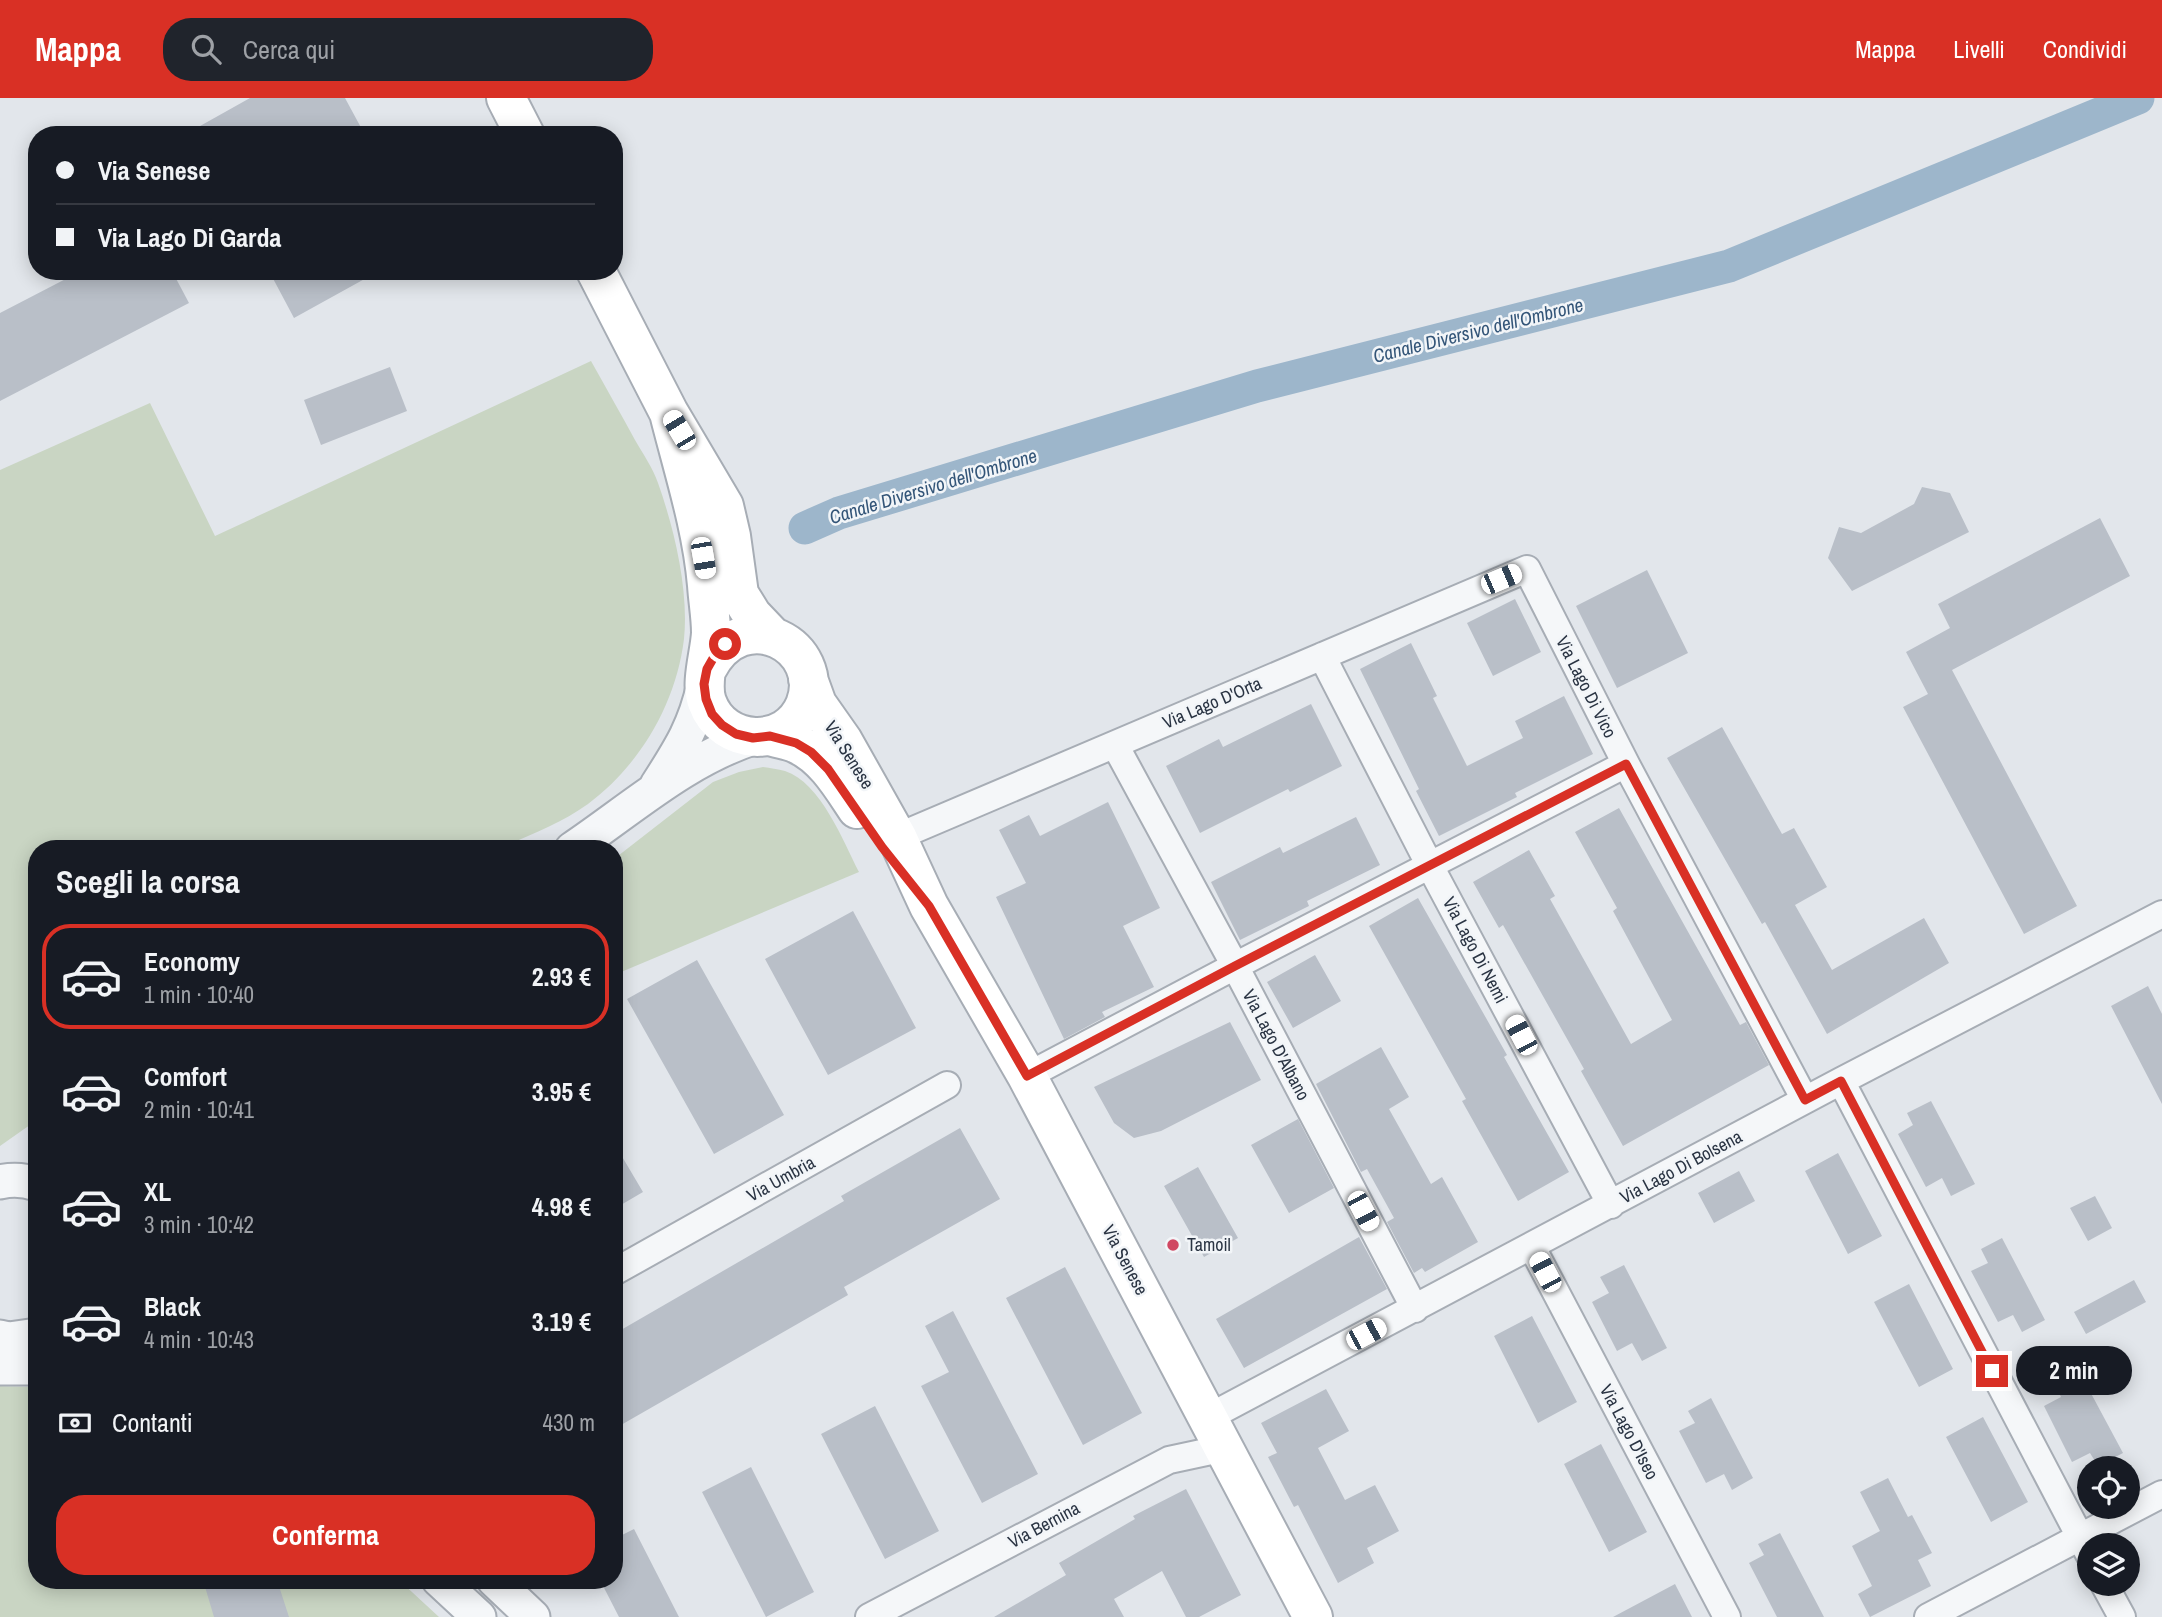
<!DOCTYPE html>
<html lang="it">
<meta charset="utf-8">
<style>
body{margin:0;font-family:"Archivo Narrow",sans-serif;background:#20242c;color:#f1f3f6;height:100vh;display:flex;flex-direction:column;font-size:26px;white-space:nowrap}
*{box-sizing:border-box;margin:0}
p{font-size:23px;color:#9ea1a6}
.icon{flex:none;width:38px;height:38px;fill:none;stroke:currentColor;stroke-width:2;stroke-linecap:round;stroke-linejoin:round}
.map{position:relative;flex:1;overflow:hidden}
.panel{position:absolute;left:28px;top:742px;width:595px;height:749px;display:flex;flex-direction:column;background:#171b24;border-radius:28px;box-shadow:0 4px 18px #0003}
.panel>*{flex:none}
.hud{position:absolute;left:28px;top:28px;width:595px;height:154px;border-radius:28px;box-shadow:0 4px 18px #0003;display:grid;align-content:center;height:154px;padding:0 28px;background:#171b24}
.fabs{position:absolute;left:2077px;top:1358px;display:grid;gap:14px}
.fabs a{display:grid;place-items:center;width:63px;height:63px;border-radius:50%;background:#171b24;box-shadow:0 4px 18px #0003;font-size:35px}
.end{position:absolute;width:32px;height:32px;margin:-16px;border:9px solid #d93025;background:#fff;box-shadow:0 0 0 4px #fff}
.from{border-radius:50%}
.bubble{position:absolute;height:49px;border-radius:24px;background:#171b24;box-shadow:0 4px 18px #0003;font-size:23px;font-weight:800;line-height:49px;text-align:center}
.car{position:absolute;width:21px;height:42px;margin:-21px -10px;border-radius:9px;box-shadow:0 0 5px 2px #0007;background:linear-gradient(#fff 24%,#345 0 40%,#fff 0 76%,#345 0 86%,#fff 0)}
.hud b{display:flex;align-items:center;gap:24px;height:66px;font-size:26px}
.hud b+b{border-top:2px solid #363941}
.hud i{width:18px;height:18px;background:#f1f3f6}
ul{padding:0;list-style:none}
li{display:flex;align-items:center;gap:21px;height:105px;margin:0 14px 10px;padding:0 14px;border:4px solid transparent;border-radius:28px}
li div{flex:1}
li b{display:block;font-size:26px}
li em{font-style:normal;font-weight:800}
li.selected{border-color:#d93025}
li>.icon{width:63px;height:63px;stroke-width:1.5}
h2{padding:0 28px;font-size:32px;line-height:84px}
.pay{display:flex;align-items:center;gap:18px;height:77px;padding:0 28px;font-size:26px}
.pay p{margin-inline-start:auto}
.action{display:flex;gap:14px;margin-top:auto;padding:14px 28px}
.action a{flex:1;height:80px;border-radius:28px;background:#d93025;color:#fff;font-size:28px;font-weight:800;line-height:80px;text-align:center}
header{display:flex;align-items:center;gap:42px;box-sizing:border-box;height:98px;padding:0 35px;background:#d93025;color:#fff}
header strong{font-size:33px}
nav{display:flex;gap:38px;margin-inline-start:auto;font-size:24px}
.search{width:490px;height:63px;background:#20242c;display:flex;align-items:center;gap:18px;box-sizing:border-box;padding:0 24px;border-radius:28px;color:#9ea1a6;font-size:26px}
.map>svg:first-child{display:block}
.park{fill:#c9d5c3}
.lines{fill:none;stroke-linecap:round;stroke-linejoin:round}
.canal{stroke:#9db6cb;stroke-width:33}
.building{fill:#b9bfc8}
.minor-casing{stroke:#a7adb5;stroke-width:30}
.tertiary-casing{stroke:#a7adb5;stroke-width:37}
.secondary-casing{stroke:#a7adb5;stroke-width:42}
.minor{stroke:#f5f7f9;stroke-width:26}
.tertiary{stroke:#f5f7f9;stroke-width:33}
.secondary{stroke:#fff;stroke-width:38}
.route{stroke:#d93025;stroke-width:9}
.poi-dot{fill:#d04762;stroke:#f2f5f8;stroke-width:2.5}
.labels{text-anchor:middle;stroke-width:5;stroke-linejoin:round;paint-order:stroke}
.street-label{font-size:18px;fill:#2a3443;stroke:#f2f5f8}
.poi-label{font-size:18px;fill:#2a3443;stroke:#f2f5f8;text-anchor:start}
.water-label{font-size:19px;font-style:italic;fill:#335578;stroke:#f2f5f8}
</style>
<header>
<strong>Mappa</strong>
<div class="search"><svg class="icon" aria-label="search" viewBox="0 0 24 24"><circle cx="10" cy="10" r="6"/><path d="M15 15l6 6"/></svg>Cerca qui</div>
<nav><a>Mappa</a><a>Livelli</a><a>Condividi</a></nav>
</header>
<div class="map">
<svg width="2162" height="1519" viewBox="0 0 2162 1519">
<rect width="100%" height="100%" fill="#e2e6eb"/>
<path class="park" d="M 591,263 C 606,290 621,316 635,342 C 643,356 653,370 658,385 C 674,430 689,492 684,541 C 676,606 640,667 588,706 C 560,726 528,738 497,751 L 37,751 L 37,1022 L 0,1048 L 0,372 L 150,305 L 215,438 Z
M 763,669 C 770,670 778,671 785,673 C 821,685 843,743 859,774 L 614,877 L 614,761 L 713,684 L 739,674 Z
M 0,1288 L 37,1289 L 37,1482 L 399,1482 L 439,1519 L 0,1519 Z"/>
<g class="lines">
<path class="canal" d="M 805,430 L 839,415 L 1257,288 L 1729,168 L 2138,0"/>
</g>
<path class="building" d="M 250,0 L 345,0 L 365,37 L 184,37 Z
M 81,173 L 172,173 L 189,205 L 0,303 L 0,215 Z
M 269,173 L 379,173 L 294,220 Z
M 390,269 L 407,313 L 321,347 L 304,302 Z
M 1922,389 L 1950,395 L 1969,434 L 1852,493 L 1828,460 L 1839,429 L 1861,435 L 1914,406 Z
M 2100,420 L 2130,478 L 1952,572 L 2077,808 L 2024,836 L 1903,609 L 1928,596 L 1906,554 L 1950,530 L 1938,506 Z
M 1647,472 L 1688,555 L 1617,590 L 1576,508 Z
M 1515,501 L 1541,554 L 1493,578 L 1467,525 Z
M 1411,545 L 1437,598 L 1433,600 L 1467,668 L 1523,640 L 1515,623 L 1564,598 L 1593,656 L 1515,695 L 1517,699 L 1439,738 L 1416,693 L 1419,691 L 1360,571 Z
M 1311,606 L 1342,668 L 1290,694 L 1288,691 L 1200,735 L 1166,668 L 1219,641 L 1223,649 Z
M 1722,629 L 1782,736 L 1794,730 L 1827,789 L 1795,807 L 1832,872 L 1924,820 L 1949,865 L 1827,936 L 1765,824 L 1762,826 L 1667,660 Z
M 1108,704 L 1160,810 L 1123,828 L 1154,889 L 1102,914 L 1105,919 L 1064,941 L 996,799 L 1026,785 L 999,732 L 1029,717 L 1040,738 Z
M 1619,710 L 1740,927 L 1746,924 L 1769,967 L 1623,1048 L 1581,973 L 1584,971 L 1503,827 L 1499,830 L 1473,784 L 1529,752 L 1555,798 L 1550,801 L 1631,946 L 1672,922 L 1613,813 L 1617,810 L 1575,734 Z
M 1356,719 L 1380,767 L 1307,803 L 1309,808 L 1240,842 L 1211,784 L 1280,749 L 1283,755 Z
M 1418,800 L 1507,957 L 1504,959 L 1569,1074 L 1518,1103 L 1462,1003 L 1466,1001 L 1369,828 Z
M 853,813 L 916,930 L 828,977 L 765,861 Z
M 1315,857 L 1341,903 L 1293,930 L 1267,884 Z
M 697,862 L 784,1017 L 714,1056 L 627,901 Z
M 2148,888 L 2162,916 L 2162,1006 L 2111,908 Z
M 1230,924 L 1261,982 L 1161,1033 L 1134,1040 L 1114,1025 L 1094,989 Z
M 1381,949 L 1409,999 L 1389,1011 L 1431,1086 L 1442,1079 L 1478,1144 L 1425,1174 L 1422,1170 L 1414,1175 L 1387,1124 L 1394,1120 L 1367,1071 L 1361,1074 L 1316,986 Z
M 1931,1003 L 1975,1086 L 1951,1098 L 1942,1080 L 1926,1089 L 1898,1036 L 1913,1027 L 1907,1015 Z
M 1298,1021 L 1334,1090 L 1289,1115 L 1251,1047 Z
M 960,1030 L 1000,1101 L 844,1189 L 848,1197 L 614,1331 L 614,1236 L 844,1103 L 841,1098 Z
M 614,1045 L 643,1094 L 614,1111 Z
M 1838,1055 L 1882,1138 L 1848,1156 L 1805,1073 Z
M 1198,1069 L 1238,1140 L 1204,1159 L 1164,1088 Z
M 1739,1073 L 1755,1103 L 1714,1125 L 1698,1095 Z
M 2095,1098 L 2112,1130 L 2088,1143 L 2070,1110 Z
M 1359,1139 L 1387,1191 L 1244,1270 L 1216,1221 Z
M 2002,1140 L 2045,1222 L 2022,1234 L 2013,1217 L 1998,1224 L 1971,1173 L 1988,1165 L 1981,1151 Z
M 1624,1167 L 1667,1250 L 1642,1263 L 1632,1245 L 1617,1253 L 1592,1204 L 1609,1195 L 1600,1179 Z
M 1065,1169 L 1142,1315 L 1083,1347 L 1006,1200 Z
M 2134,1182 L 2146,1204 L 2086,1236 L 2074,1214 Z
M 1909,1186 L 1953,1271 L 1919,1289 L 1874,1204 Z
M 953,1213 L 1038,1376 L 982,1405 L 921,1288 L 949,1274 L 925,1228 Z
M 1532,1218 L 1577,1304 L 1538,1325 L 1494,1238 Z
M 2079,1273 L 2123,1355 L 2098,1368 L 2090,1355 L 2072,1364 L 2044,1308 L 2061,1299 L 2055,1286 Z
M 1326,1291 L 1349,1333 L 1318,1350 L 1345,1402 L 1375,1387 L 1399,1433 L 1367,1450 L 1374,1465 L 1338,1485 L 1298,1407 L 1294,1409 L 1268,1359 L 1277,1355 L 1261,1325 Z
M 1711,1300 L 1753,1380 L 1732,1392 L 1724,1376 L 1706,1385 L 1679,1333 L 1695,1325 L 1688,1313 Z
M 875,1308 L 939,1433 L 885,1461 L 821,1336 Z
M 1983,1319 L 2028,1404 L 1991,1424 L 1946,1339 Z
M 1601,1346 L 1647,1434 L 1609,1454 L 1564,1366 Z
M 751,1369 L 814,1494 L 766,1519 L 702,1394 Z
M 1888,1380 L 1908,1419 L 1912,1417 L 1932,1455 L 1918,1462 L 1931,1488 L 1870,1519 L 1858,1496 L 1872,1488 L 1852,1448 L 1880,1433 L 1860,1394 Z
M 1186,1391 L 1241,1497 L 1199,1519 L 1186,1519 L 1162,1473 L 1114,1501 L 1124,1519 L 994,1519 L 1066,1477 L 1059,1465 L 1135,1421 L 1133,1418 Z
M 634,1431 L 679,1519 L 619,1519 L 600,1482 L 614,1482 L 614,1441 Z
M 1780,1435 L 1824,1519 L 1777,1519 L 1749,1465 L 1764,1457 L 1758,1446 Z
M 203,1482 L 277,1482 L 289,1519 L 214,1519 Z
M 1675,1486 L 1692,1519 L 1613,1519 Z"/>
<g class="lines">
<g class="minor-casing">
<path id="minor" d="M 1322,558 L 1430,768 L 1611,1107
M 1115,647 L 1235,868 L 1415,1211
M 897,739 L 1527,471 L 1626,666 L 1805,1002
M 1027,978 L 1235,868 L 1626,666
M 1841,983 L 2090,1458
M 1532,1149 L 1727,1519
M 614,1174 L 947,987
M 1209,1319 L 1841,983 L 2162,816
M 2104,1486 L 2122,1519
M 869,1519 L 1169,1362 L 1225,1350
M 1928,1519 L 2162,1396"/>
</g>
<g class="tertiary-casing">
<path id="tertiary" d="M 657,687 C 680,651 695,628 704,586
M 572,751 C 630,712 685,662 753,640
M 0,1084 C 12,1081 25,1082 37,1086
M 0,1239 L 9,1241 L 37,1237
M 0,1270 L 37,1270
M 439,1482 L 479,1519
M 494,1482 L 533,1519"/>
</g>
<g class="secondary-casing">
<path id="secondary" d="M 506,0 L 525,37
M 596,173 L 669,315 L 724,408 L 731,438 L 739,496 L 752,517 L 772,538
M 669,315 C 683,371 702,429 707,487 C 708,503 711,519 711,535 C 710,555 700,585 707,604 C 723,649 787,651 805,607 C 828,549 743,501 707,571
M 808,581 L 817,606 L 843,643 L 897,739 L 929,808 L 1027,978 L 1313,1519
M 770,638 C 778,641 789,642 797,646 C 824,658 841,687 857,711"/>
</g>
<use href="#minor" class="minor"/>
<use href="#tertiary" class="tertiary"/>
<use href="#secondary" class="secondary"/>
</g>
<g class="lines">
<path class="route" d="M 725,546 L 715,557 L 707,571 L 704,586 L 706,601 L 712,616 L 722,627 L 736,636 L 753,640 L 770,638 L 796,645 L 811,654 L 828,671 L 882,749 L 929,808 L 1027,978 L 1235,868 L 1626,666 L 1805,1002 L 1841,983 L 1992,1273"/>
</g>
<circle class="poi-dot" cx="1173" cy="1147" r="7"/>
<g class="labels">
<g class="street-label">
<text transform="translate(1586 589) rotate(63)" y="6">Via Lago Di Vico</text>
<text transform="translate(1212 605) rotate(-23)" y="6">Via Lago D'Orta</text>
<text transform="translate(849 657) rotate(58)" y="6">Via Senese</text>
<text transform="translate(1475 852) rotate(62)" y="6">Via Lago Di Nemi</text>
<text transform="translate(1276 947) rotate(62)" y="6">Via Lago D'Albano</text>
<text transform="translate(1681 1069) rotate(-28)" y="6">Via Lago Di Bolsena</text>
<text transform="translate(781 1081) rotate(-29)" y="6">Via Umbria</text>
<text transform="translate(1125 1162) rotate(62)" y="6">Via Senese</text>
<text transform="translate(1629 1334) rotate(62)" y="6">Via Lago D'Iseo</text>
<text transform="translate(1044 1427) rotate(-28)" y="6">Via Bernina</text>
</g>
<g class="poi-label">
<text x="1187" y="1153">Tamoil</text>
</g>
<g class="water-label">
<text transform="translate(1478 232) rotate(-14)" y="7">Canale Diversivo dell'Ombrone</text>
<text transform="translate(933 388) rotate(-17)" y="7">Canale Diversivo dell'Ombrone</text>
</g>
</g>
</svg>
<div class="fabs">
<a><svg class="icon" aria-label="locate" viewBox="0 0 24 24"><circle cx="12" cy="12" r="6"/><path d="M12 2v4M12 18v4M2 12h4M18 12h4"/></svg></a>
<a><svg class="icon" aria-label="layers" viewBox="0 0 24 24"><path d="M12 4l9 5-9 5-9-5zM3 14l9 5 9-5"/></svg></a>
</div>
<i class="end from" style="left:725px;top:546px"></i>
<i class="end" style="left:1992px;top:1273px"></i>
<div class="bubble" style="left:2016px;top:1248px;width:116px">2 min</div>
<i class="car" style="left:679px;top:332px;rotate:329deg"></i>
<i class="car" style="left:703px;top:460px;rotate:170deg"></i>
<i class="car" style="left:1501px;top:481px;rotate:67deg"></i>
<i class="car" style="left:1521px;top:937px;rotate:332deg"></i>
<i class="car" style="left:1363px;top:1113px;rotate:152deg"></i>
<i class="car" style="left:1545px;top:1174px;rotate:332deg"></i>
<i class="car" style="left:1366px;top:1236px;rotate:62deg"></i>
<div class="hud">
<b><i class="from"></i>Via Senese</b>
<b><i></i>Via Lago Di Garda</b>
</div>
<section class="panel">
<h2>Scegli la corsa</h2>
<ul>
<li class="selected"><svg class="icon" aria-label="car" viewBox="0 0 24 24"><path d="M5 17H2v-5l4-1 3-4h7l3 4 3 1v5h-3M9 17h6M6 11h13"/><circle cx="7" cy="17" r="2"/><circle cx="17" cy="17" r="2"/></svg><div><b>Economy</b><p>1 min · 10:40</p></div><em>2.93 €</em></li>
<li><svg class="icon" aria-label="car" viewBox="0 0 24 24"><path d="M5 17H2v-5l4-1 3-4h7l3 4 3 1v5h-3M9 17h6M6 11h13"/><circle cx="7" cy="17" r="2"/><circle cx="17" cy="17" r="2"/></svg><div><b>Comfort</b><p>2 min · 10:41</p></div><em>3.95 €</em></li>
<li><svg class="icon" aria-label="car" viewBox="0 0 24 24"><path d="M5 17H2v-5l4-1 3-4h7l3 4 3 1v5h-3M9 17h6M6 11h13"/><circle cx="7" cy="17" r="2"/><circle cx="17" cy="17" r="2"/></svg><div><b>XL</b><p>3 min · 10:42</p></div><em>4.98 €</em></li>
<li><svg class="icon" aria-label="car" viewBox="0 0 24 24"><path d="M5 17H2v-5l4-1 3-4h7l3 4 3 1v5h-3M9 17h6M6 11h13"/><circle cx="7" cy="17" r="2"/><circle cx="17" cy="17" r="2"/></svg><div><b>Black</b><p>4 min · 10:43</p></div><em>3.19 €</em></li>
</ul>
<div class="pay"><svg class="icon" aria-label="cash" viewBox="0 0 24 24"><path d="M3 7h18v10H3z"/><circle cx="12" cy="12" r="2"/></svg>Contanti<p>430 m</p></div>
<div class="action"><a>Conferma</a></div>
</section>
</div>
